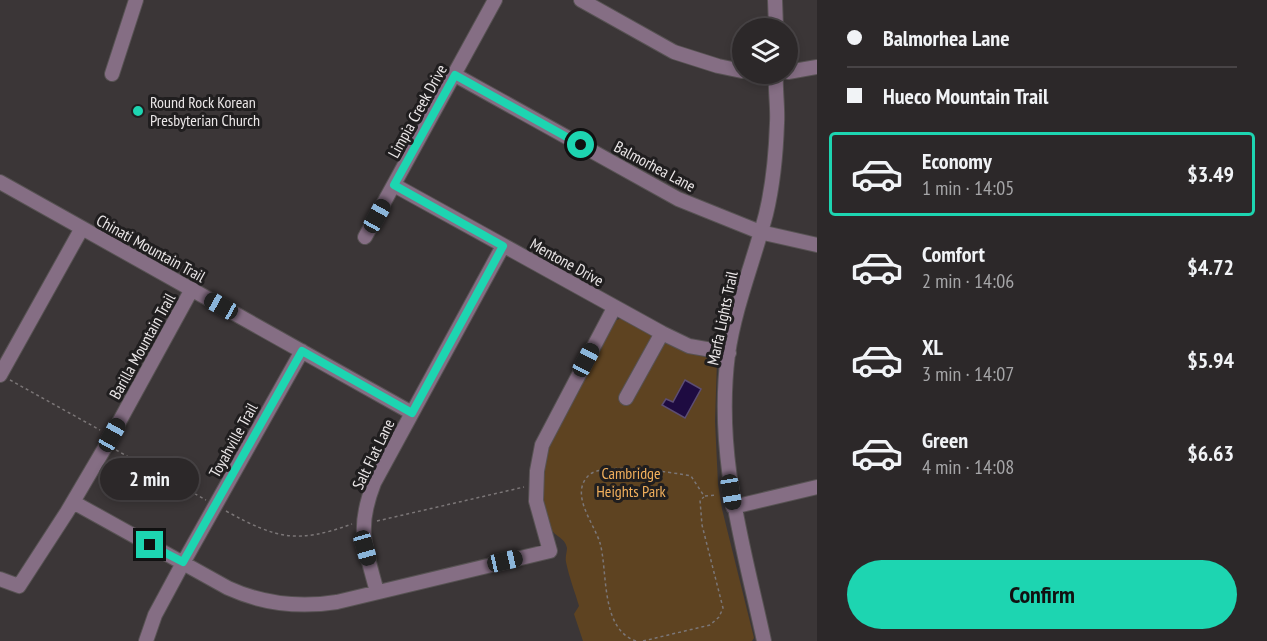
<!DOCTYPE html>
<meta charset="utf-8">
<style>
body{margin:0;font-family:"PT Sans Narrow",sans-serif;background:#343031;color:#f1f3f6;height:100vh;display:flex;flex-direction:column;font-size:22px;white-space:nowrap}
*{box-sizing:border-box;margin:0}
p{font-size:20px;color:#a6a6a8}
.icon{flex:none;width:33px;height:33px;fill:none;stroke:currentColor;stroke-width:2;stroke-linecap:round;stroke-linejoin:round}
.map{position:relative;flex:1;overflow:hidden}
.drawer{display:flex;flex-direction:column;background:#2c2829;width:450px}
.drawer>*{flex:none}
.hud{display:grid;align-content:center;height:132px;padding:0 30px;background:#2c2829}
.tools{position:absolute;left:732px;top:18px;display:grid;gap:12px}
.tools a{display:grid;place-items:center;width:66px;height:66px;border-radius:50%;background:#2c2829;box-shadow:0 3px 9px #0003,0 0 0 2px #484446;font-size:30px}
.end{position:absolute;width:27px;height:27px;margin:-14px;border:8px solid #1dd5b1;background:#111;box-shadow:0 0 0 3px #111}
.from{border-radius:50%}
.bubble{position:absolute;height:42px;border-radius:21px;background:#2c2829;box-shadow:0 3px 9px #0003,0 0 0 2px #484446;font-size:20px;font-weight:700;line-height:42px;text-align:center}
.car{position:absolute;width:18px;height:36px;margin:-18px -9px;border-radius:8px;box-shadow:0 0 4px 2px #0007;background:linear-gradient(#222 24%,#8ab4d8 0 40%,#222 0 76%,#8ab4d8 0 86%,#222 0)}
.hud b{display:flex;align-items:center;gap:21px;height:57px;font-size:22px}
.hud b+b{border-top:2px solid #484446}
.hud i{width:15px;height:15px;background:#f1f3f6}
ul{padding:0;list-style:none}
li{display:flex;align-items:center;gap:18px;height:84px;margin:0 12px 9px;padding:0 18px;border:3px solid transparent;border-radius:6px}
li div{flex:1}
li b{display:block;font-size:22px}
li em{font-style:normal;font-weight:700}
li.selected{border-color:#1dd5b1}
li>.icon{width:54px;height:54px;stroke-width:1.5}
.action{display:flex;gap:12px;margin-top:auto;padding:12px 30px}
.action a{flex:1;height:69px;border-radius:36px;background:#1dd5b1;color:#111;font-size:24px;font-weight:700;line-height:69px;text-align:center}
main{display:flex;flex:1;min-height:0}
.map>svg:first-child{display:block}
.green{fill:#5e4321}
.water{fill:#1e0b41;stroke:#5c4d73;stroke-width:1.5}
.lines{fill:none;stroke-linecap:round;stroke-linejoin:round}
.minor-casing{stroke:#575253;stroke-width:16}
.path{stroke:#7b7677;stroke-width:1.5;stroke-dasharray:3 3;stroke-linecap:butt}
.minor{stroke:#856e84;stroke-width:14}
.route{stroke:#1dd5b1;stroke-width:8}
.poi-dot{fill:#1dd5b1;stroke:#201e1f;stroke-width:2}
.labels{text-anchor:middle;stroke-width:6;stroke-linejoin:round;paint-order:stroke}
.poi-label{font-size:16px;fill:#ebe7e8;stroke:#201e1f;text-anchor:start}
.street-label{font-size:16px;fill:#ebe7e8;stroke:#201e1f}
.park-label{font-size:16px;fill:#f1af5c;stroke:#201e1f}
</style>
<main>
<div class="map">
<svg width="817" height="641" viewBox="0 0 817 641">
<rect width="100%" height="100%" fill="#3b3637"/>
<path class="green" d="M 622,318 L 680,349 L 717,361 L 715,421 L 718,484 L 722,509 L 754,638 L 752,641 L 583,641 L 574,614 L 579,606 C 575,592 569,577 566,562 C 565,557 567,552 567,548 C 565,537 553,536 550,527 C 539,497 543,466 552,436 L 614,321 Z"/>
<path class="water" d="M 685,380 L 701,389 L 685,418 L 662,405 L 666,399 L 673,402 Z"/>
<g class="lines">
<g class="minor-casing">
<path id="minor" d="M 581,0 L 674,52 L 718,66 L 742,71
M 775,0 L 776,28
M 788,72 L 817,67
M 112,74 L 136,0
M 455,75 L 678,199 L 760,232 L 817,245
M 0,182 L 412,413
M 394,185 L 662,333 L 689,346 L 729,353
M 365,237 L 495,0
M 0,375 L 82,228
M 626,398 L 662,333
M 73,502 L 228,588 C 263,604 299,608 337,602 L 550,551 L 536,501 L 537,471 L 542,445 L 614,308
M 733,507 L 817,487
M 0,579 L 19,586 L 67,512 L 107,444 L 192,289
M 377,592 C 365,546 356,529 374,483 L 503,246
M 146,641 L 155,615 L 183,563 L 302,351
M 764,641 C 743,543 715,456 728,354 C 735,306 754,260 766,214 C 773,185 776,153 777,123 C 778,107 775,90 776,74"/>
</g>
<path class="path" d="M 10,380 L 100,430
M 116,450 L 206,500
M 705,496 L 717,495
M 226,511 C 277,539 297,544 352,524
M 377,521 L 524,487
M 636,641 C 600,629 608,571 600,543 C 594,523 569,494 589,475 C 603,462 671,472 691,476 L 704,496
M 643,641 L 710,625 L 719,617 L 723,608 L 702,525 L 700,500 L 704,497"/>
<use href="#minor" class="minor"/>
</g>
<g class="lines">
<path class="route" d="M 150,545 L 183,562 L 302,351 L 412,413 L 503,246 L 394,185 L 455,75 L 581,145"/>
</g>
<circle class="poi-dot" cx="138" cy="111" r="6"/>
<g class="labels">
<g class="poi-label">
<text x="150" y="108">Round Rock Korean<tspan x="150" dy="18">Presbyterian Church</tspan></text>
</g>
<g class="street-label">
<text transform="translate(417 111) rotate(-61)" y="6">Limpia Creek Drive</text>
<text transform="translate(655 166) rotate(28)" y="6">Balmorhea Lane</text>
<text transform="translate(151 248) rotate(29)" y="6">Chinati Mountain Trail</text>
<text transform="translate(567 262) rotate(29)" y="6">Mentone Drive</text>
<text transform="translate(722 318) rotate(-78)" y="6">Marfa Lights Trail</text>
<text transform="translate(142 346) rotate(-61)" y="6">Barilla Mountain Trail</text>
<text transform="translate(233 440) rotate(-61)" y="6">Toyahville Trail</text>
<text transform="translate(373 454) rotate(-64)" y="6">Salt Flat Lane</text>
</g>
<g class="park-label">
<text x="631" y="479">Cambridge<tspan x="631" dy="18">Heights Park</tspan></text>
</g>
</g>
</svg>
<div class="tools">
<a><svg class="icon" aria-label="layers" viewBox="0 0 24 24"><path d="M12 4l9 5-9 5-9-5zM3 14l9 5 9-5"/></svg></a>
</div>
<i class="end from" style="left:581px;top:145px"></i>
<i class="end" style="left:150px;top:545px"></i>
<div class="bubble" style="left:100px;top:458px;width:99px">2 min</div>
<i class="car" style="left:377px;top:216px;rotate:29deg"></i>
<i class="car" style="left:221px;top:306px;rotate:299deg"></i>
<i class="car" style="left:586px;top:360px;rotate:28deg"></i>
<i class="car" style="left:112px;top:435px;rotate:29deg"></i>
<i class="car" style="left:731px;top:492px;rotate:171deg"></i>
<i class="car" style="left:365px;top:548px;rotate:164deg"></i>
<i class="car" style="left:505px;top:561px;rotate:77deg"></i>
</div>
<section class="drawer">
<div class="hud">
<b><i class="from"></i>Balmorhea Lane</b>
<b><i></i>Hueco Mountain Trail</b>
</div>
<ul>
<li class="selected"><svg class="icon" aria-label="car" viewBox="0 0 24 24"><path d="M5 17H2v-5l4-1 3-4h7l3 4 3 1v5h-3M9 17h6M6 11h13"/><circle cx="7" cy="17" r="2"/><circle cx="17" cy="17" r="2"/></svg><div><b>Economy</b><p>1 min · 14:05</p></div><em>$3.49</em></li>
<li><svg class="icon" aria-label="car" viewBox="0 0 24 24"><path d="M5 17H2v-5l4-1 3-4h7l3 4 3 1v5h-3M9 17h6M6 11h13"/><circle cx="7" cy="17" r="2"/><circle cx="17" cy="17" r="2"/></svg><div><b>Comfort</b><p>2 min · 14:06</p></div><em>$4.72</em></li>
<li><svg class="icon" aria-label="car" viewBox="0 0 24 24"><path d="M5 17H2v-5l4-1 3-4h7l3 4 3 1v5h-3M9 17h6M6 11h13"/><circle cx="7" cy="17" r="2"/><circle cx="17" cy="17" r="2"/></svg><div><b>XL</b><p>3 min · 14:07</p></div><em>$5.94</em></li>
<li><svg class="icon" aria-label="car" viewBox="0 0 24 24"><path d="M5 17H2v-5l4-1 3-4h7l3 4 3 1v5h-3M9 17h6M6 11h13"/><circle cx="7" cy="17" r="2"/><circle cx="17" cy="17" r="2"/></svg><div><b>Green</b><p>4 min · 14:08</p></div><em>$6.63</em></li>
</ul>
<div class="action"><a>Confirm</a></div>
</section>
</main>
